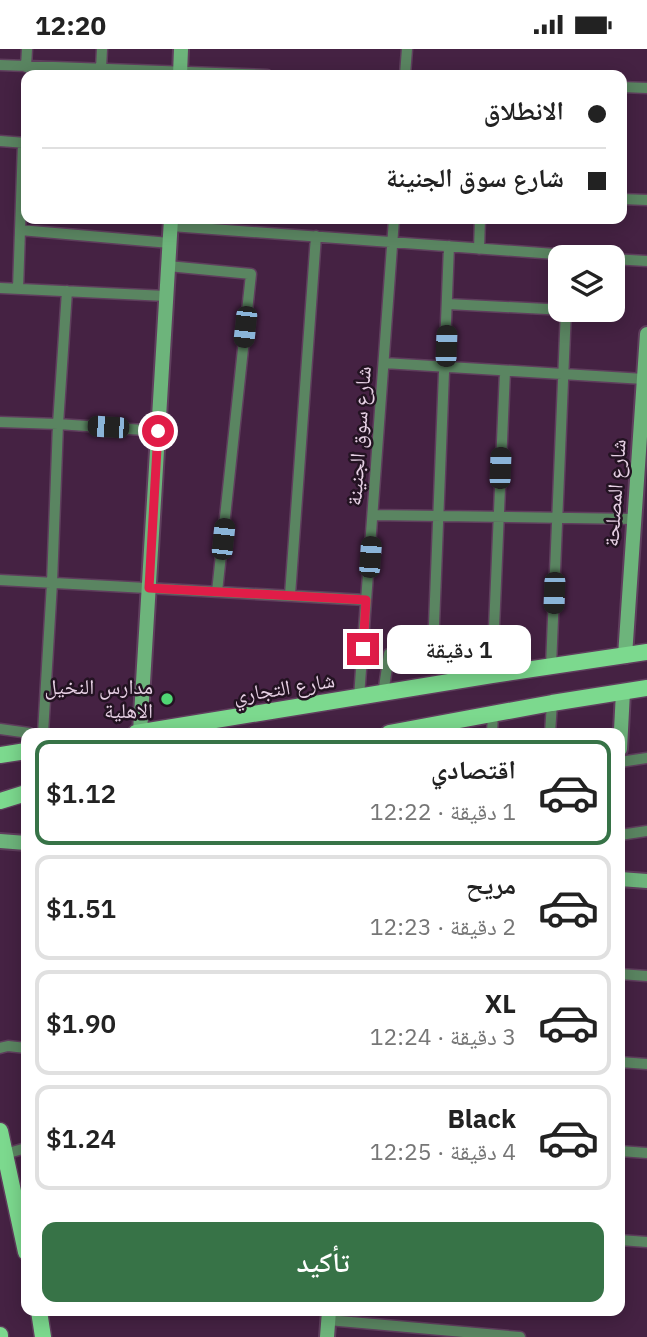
<!DOCTYPE html>
<html lang="ar">
<meta charset="utf-8">
<style>
body{margin:0;font-family:"IBM Plex Sans","Noto Naskh Arabic",sans-serif;background:#f2f2f2;color:#222;direction:rtl;height:100vh;display:flex;flex-direction:column;font-size:26px;white-space:nowrap}
*{box-sizing:border-box;margin:0}
p{font-size:23px;color:#767676}
.icon{flex:none;width:38px;height:38px;fill:none;stroke:currentColor;stroke-width:2;stroke-linecap:round;stroke-linejoin:round}
.map{position:relative;flex:1;overflow:hidden;direction:ltr}
.sheet{position:absolute;left:21px;top:679px;width:604px;height:588px;display:flex;flex-direction:column;background:#fff;border-radius:14px;box-shadow:0 4px 18px #0003;direction:rtl}
.sheet>*{flex:none}
.top-card{position:absolute;left:21px;top:21px;width:606px;height:154px;border-radius:14px;box-shadow:0 4px 18px #0003;direction:rtl;display:grid;align-content:center;height:154px;padding:0 21px;background:#fff}
.buttons{position:absolute;left:548px;top:196px;display:grid;gap:14px}
.buttons a{display:grid;place-items:center;width:77px;height:77px;border-radius:14px;background:#fff;box-shadow:0 4px 18px #0003;font-size:35px}
.end{position:absolute;width:32px;height:32px;margin:-16px;border:9px solid #e11d48;background:#fff;box-shadow:0 0 0 4px #fff}
.from{border-radius:50%}
.bubble{position:absolute;height:49px;border-radius:14px;background:#fff;box-shadow:0 4px 18px #0003;font-size:23px;font-weight:600;line-height:49px;text-align:center;direction:rtl}
.car{position:absolute;width:21px;height:42px;margin:-21px -10px;border-radius:9px;box-shadow:0 0 5px 2px #0007;background:linear-gradient(#222 24%,#8ab4d8 0 40%,#222 0 76%,#8ab4d8 0 86%,#222 0)}
.top-card b{display:flex;align-items:center;gap:24px;height:66px;font-size:26px}
.top-card b+b{border-top:2px solid #e0e0e0}
.top-card i{width:18px;height:18px;background:#222}
ul{padding:12px 0 0;list-style:none}
li{display:flex;align-items:center;gap:21px;height:105px;margin:0 14px 10px;padding:0 7px;border:4px solid #e0e0e0;border-radius:14px}
li div{flex:1}
li b{display:block;font-size:26px}
li em{font-style:normal;font-weight:600}
li.selected{border-color:#377347}
li>.icon{width:63px;height:63px;stroke-width:1.5}
.button{display:flex;gap:14px;margin-top:auto;padding:14px 21px}
.button a{flex:1;height:80px;border-radius:14px;background:#377347;color:#fff;font-size:28px;font-weight:600;line-height:80px;text-align:center}
.status{display:flex;justify-content:space-between;align-items:center;height:49px;padding:0 35px;background:#fff;direction:ltr}
.status svg{height:19px;fill:currentColor}
.map>svg:first-child{display:block}
.lines{fill:none;stroke-linecap:round;stroke-linejoin:round}
.street-casing{stroke:#5f3e5d;stroke-width:13}
.secondary-casing{stroke:#5f3e5d;stroke-width:18}
.primary-casing{stroke:#5f3e5d;stroke-width:19}
.street{stroke:#5a8561;stroke-width:10}
.secondary{stroke:#6db47b;stroke-width:14}
.primary{stroke:#7cd98e;stroke-width:16}
.route{stroke:#e11d48;stroke-width:9}
.poi-dot{fill:#50d674;stroke:#231322;stroke-width:2.5}
.labels{text-anchor:middle;stroke-width:5;stroke-linejoin:round;paint-order:stroke}
.street-label{font-size:21px;fill:#e6d0e4;stroke:#231322}
.poi-label{font-size:21px;fill:#e6d0e4;stroke:#231322;text-anchor:end}
</style>
<div class="status"><b>12:20</b><svg viewBox="0 0 49 12"><path d="M0 12V9h3v3zM5 12V6h3v6zM10 12V3h3v9zM15 12V0h3v12zM26 1h20v11H26zM47 4h2v5h-2z"/></svg></div>
<div class="map">
<svg width="647" height="1288" viewBox="0 0 647 1288">
<rect width="100%" height="100%" fill="#452243"/>
<g class="lines">
<g class="street-casing">
<path id="street" d="M 0,16 L 267,26
M 26,18 L 27,0
M 101,20 L 102,0
M 405,26 L 407,0
M 621,38 L 647,39
M 0,92 L 26,94
M 621,150 L 647,151
M 171,177 L 596,208
M 20,181 L 170,194
M 479,200 L 480,170
M 612,210 L 647,212
M 168,217 L 251,225 L 217,543
M 0,239 L 166,247
M 18,240 L 23,94
M 447,255 L 566,261
M 384,314 L 644,330
M 0,373 L 58,375 L 158,382
M 373,466 L 634,470
M 0,531 L 366,551
M 290,546 L 316,187
M 551,617 L 566,261
M 492,626 L 505,322
M 383,645 L 389,605 L 433,601 L 449,197
M 359,648 L 394,170
M 0,680 L 29,684
M 43,684 L 52,534 L 58,375 L 67,242
M 492,684 L 493,665
M 550,684 L 552,654
M 620,713 L 647,709
M 620,786 L 647,782
M 620,925 L 647,927
M 0,999 L 8,997 L 26,999
M 620,1013 L 647,1015
M 620,1102 L 647,1104
M 5,1105 L 26,1099
M 620,1191 L 647,1193
M 328,1271 L 520,1288"/>
</g>
<g class="secondary-casing">
<path id="secondary" d="M 180,26 L 181,0
M 625,607 L 647,285
M 140,683 L 171,170
M 620,700 L 623,643
M 0,792 L 26,794
M 620,830 L 647,832
M 327,1288 L 329,1262"/>
</g>
<g class="primary-casing">
<path id="primary" d="M 136,684 L 492,626 L 647,603
M 389,684 L 552,654 L 647,639
M 0,706 L 26,702
M 0,752 L 26,744
M 0,1082 L 26,1203
M 39,1262 L 43,1288
M 0,1286 L 0,1288"/>
</g>
<use href="#street" class="street"/>
<use href="#secondary" class="secondary"/>
<use href="#primary" class="primary"/>
</g>
<g class="lines">
<path class="route" d="M 158,382 L 149,539 L 366,551 L 363,600"/>
</g>
<circle class="poi-dot" cx="167" cy="650" r="7"/>
<g class="labels">
<g class="street-label">
<text transform="translate(359 387) rotate(-86)" y="7">شارع سوق الجنينة</text>
<text transform="translate(615 444) rotate(-86)" y="7">شارع المصلحة</text>
<text transform="translate(284 639) rotate(-9)" y="7">شارع التجاري</text>
</g>
<g class="poi-label">
<text x="153" y="645">مدارس النخيل<tspan x="153" dy="24">الاهلية</tspan></text>
</g>
</g>
</svg>
<div class="buttons">
<a><svg class="icon" aria-label="layers" viewBox="0 0 24 24"><path d="M12 4l9 5-9 5-9-5zM3 14l9 5 9-5"/></svg></a>
</div>
<i class="end from" style="left:158px;top:382px"></i>
<i class="end" style="left:363px;top:600px"></i>
<div class="bubble" style="left:387px;top:576px;width:144px">1 دقيقة</div>
<i class="car" style="left:245px;top:278px;rotate:186deg"></i>
<i class="car" style="left:446px;top:297px;rotate:2deg"></i>
<i class="car" style="left:108px;top:378px;rotate:274deg"></i>
<i class="car" style="left:500px;top:419px;rotate:2deg"></i>
<i class="car" style="left:223px;top:490px;rotate:6deg"></i>
<i class="car" style="left:370px;top:508px;rotate:4deg"></i>
<i class="car" style="left:554px;top:544px;rotate:182deg"></i>
<div class="top-card">
<b><i class="from"></i>الانطلاق</b>
<b><i></i>شارع سوق الجنينة</b>
</div>
<section class="sheet">
<ul>
<li class="selected"><svg class="icon" aria-label="car" viewBox="0 0 24 24"><path d="M5 17H2v-5l4-1 3-4h7l3 4 3 1v5h-3M9 17h6M6 11h13"/><circle cx="7" cy="17" r="2"/><circle cx="17" cy="17" r="2"/></svg><div><b>اقتصادي</b><p>1 دقيقة · 12:22</p></div><em>$1.12</em></li>
<li><svg class="icon" aria-label="car" viewBox="0 0 24 24"><path d="M5 17H2v-5l4-1 3-4h7l3 4 3 1v5h-3M9 17h6M6 11h13"/><circle cx="7" cy="17" r="2"/><circle cx="17" cy="17" r="2"/></svg><div><b>مريح</b><p>2 دقيقة · 12:23</p></div><em>$1.51</em></li>
<li><svg class="icon" aria-label="car" viewBox="0 0 24 24"><path d="M5 17H2v-5l4-1 3-4h7l3 4 3 1v5h-3M9 17h6M6 11h13"/><circle cx="7" cy="17" r="2"/><circle cx="17" cy="17" r="2"/></svg><div><b>XL</b><p>3 دقيقة · 12:24</p></div><em>$1.90</em></li>
<li><svg class="icon" aria-label="car" viewBox="0 0 24 24"><path d="M5 17H2v-5l4-1 3-4h7l3 4 3 1v5h-3M9 17h6M6 11h13"/><circle cx="7" cy="17" r="2"/><circle cx="17" cy="17" r="2"/></svg><div><b>Black</b><p>4 دقيقة · 12:25</p></div><em>$1.24</em></li>
</ul>
<div class="button"><a>تأكيد</a></div>
</section>
</div>
